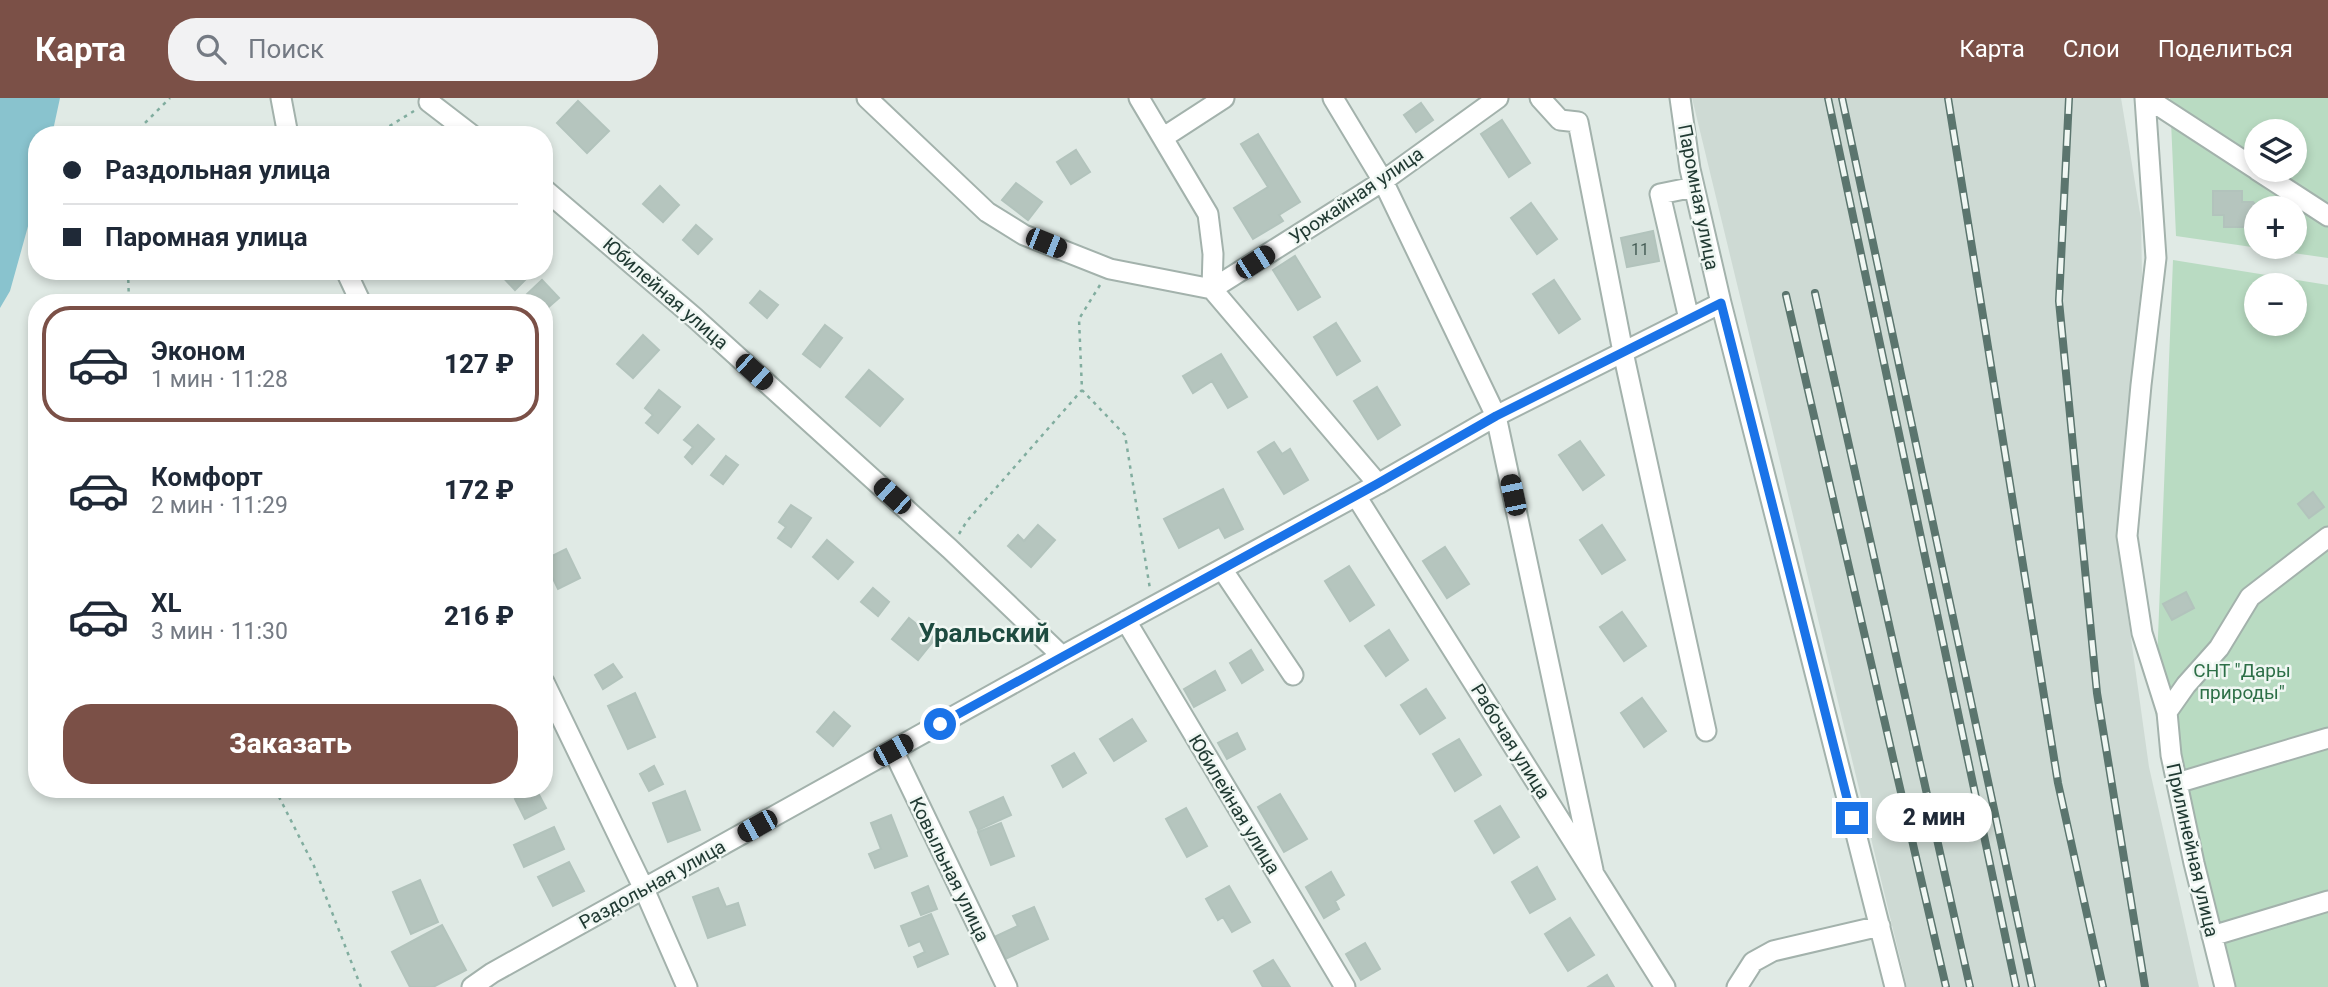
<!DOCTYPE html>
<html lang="ru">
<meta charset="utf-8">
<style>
body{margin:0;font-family:Roboto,sans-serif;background:#f2f2f3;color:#1f2937;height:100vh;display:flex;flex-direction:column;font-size:26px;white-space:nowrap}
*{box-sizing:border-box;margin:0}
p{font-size:23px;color:#747a83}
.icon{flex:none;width:38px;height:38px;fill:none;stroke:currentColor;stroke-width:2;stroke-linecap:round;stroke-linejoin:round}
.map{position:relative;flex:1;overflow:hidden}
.side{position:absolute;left:28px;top:196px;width:525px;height:504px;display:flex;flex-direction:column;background:#fff;border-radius:28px;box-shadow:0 4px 10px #0003}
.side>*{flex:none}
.top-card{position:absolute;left:28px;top:28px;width:525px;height:154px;border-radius:28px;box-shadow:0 4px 10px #0003;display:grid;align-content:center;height:154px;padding:0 35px;background:#fff}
.controls{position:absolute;left:2244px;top:21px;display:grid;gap:14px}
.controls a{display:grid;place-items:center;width:63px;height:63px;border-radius:50%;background:#fff;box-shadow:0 4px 10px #0003;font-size:35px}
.end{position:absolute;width:32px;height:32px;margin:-16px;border:9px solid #1a73e8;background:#fff;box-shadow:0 0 0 4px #fff}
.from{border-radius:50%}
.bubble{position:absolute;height:49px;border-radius:24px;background:#fff;box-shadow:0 4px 10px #0003;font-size:23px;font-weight:800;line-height:49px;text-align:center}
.car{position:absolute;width:21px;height:42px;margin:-21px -10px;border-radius:9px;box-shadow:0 0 5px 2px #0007;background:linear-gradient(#222 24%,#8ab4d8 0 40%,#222 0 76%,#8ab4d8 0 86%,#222 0)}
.top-card b{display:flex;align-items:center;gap:24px;height:66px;font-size:26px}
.top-card b+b{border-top:2px solid #e0e1e3}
.top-card i{width:18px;height:18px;background:#1f2937}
ul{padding:12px 0 0;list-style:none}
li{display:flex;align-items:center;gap:21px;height:116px;margin:0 14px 10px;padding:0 21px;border:4px solid transparent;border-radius:28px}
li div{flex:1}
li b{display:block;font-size:26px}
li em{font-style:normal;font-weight:800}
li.on{border-color:#7b5047}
li>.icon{width:63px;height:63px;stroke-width:1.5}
.button{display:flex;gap:14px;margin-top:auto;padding:14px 35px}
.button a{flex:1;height:80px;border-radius:28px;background:#7b5047;color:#fff;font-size:28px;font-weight:800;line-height:80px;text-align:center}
header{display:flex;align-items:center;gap:42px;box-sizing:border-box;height:98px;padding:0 35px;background:#7b5047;color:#fff}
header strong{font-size:33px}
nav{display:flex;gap:38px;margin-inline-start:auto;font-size:24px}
.search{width:490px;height:63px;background:#f2f2f3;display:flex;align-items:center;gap:18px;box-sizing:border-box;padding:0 24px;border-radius:28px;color:#747a83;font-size:26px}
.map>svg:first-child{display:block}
.built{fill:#cedad4}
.garden{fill:#b9dbc2;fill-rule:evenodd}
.water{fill:#89c3ce}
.building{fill:#b5c5be;stroke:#b2c3bc;stroke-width:2}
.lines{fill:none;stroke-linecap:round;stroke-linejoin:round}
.minor-casing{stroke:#a3b2ac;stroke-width:23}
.path{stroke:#81ad9f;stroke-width:2.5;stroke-dasharray:3.5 5;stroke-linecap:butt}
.minor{stroke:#fff;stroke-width:19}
.rail-casing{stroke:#5b756e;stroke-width:8}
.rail{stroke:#f0f7f3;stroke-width:5;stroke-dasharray:16;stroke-linecap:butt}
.route{stroke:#1a73e8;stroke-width:9}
.labels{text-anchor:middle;stroke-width:5;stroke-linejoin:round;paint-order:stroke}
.number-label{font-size:16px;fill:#465d56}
.street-label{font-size:19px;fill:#213a33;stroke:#f0f7f3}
.park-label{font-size:19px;fill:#2d6f47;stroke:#f0f7f3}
.district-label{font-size:26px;font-weight:bold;fill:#1e4b40;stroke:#f0f7f3}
</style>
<header>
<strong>Карта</strong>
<div class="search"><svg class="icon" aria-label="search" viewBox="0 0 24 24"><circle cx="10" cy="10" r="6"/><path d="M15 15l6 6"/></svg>Поиск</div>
<nav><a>Карта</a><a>Слои</a><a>Поделиться</a></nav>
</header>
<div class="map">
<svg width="2328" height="889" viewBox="0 0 2328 889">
<rect width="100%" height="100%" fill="#e0eae5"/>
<path class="built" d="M 1692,0 L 2121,0 L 2141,121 L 2142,178 L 2117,440 L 2149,669 L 2199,889 L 1907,889 Z"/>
<path class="garden" d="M 2170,0 L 2328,0 L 2328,160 L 2176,138 ZM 2256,33 L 2294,33 L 2294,72 L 2256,72 ZM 2256,110 L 2294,110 L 2294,149 L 2256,149 Z
M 2173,162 L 2328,187 L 2328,889 L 2214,889 L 2155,614 ZM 2256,187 L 2294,187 L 2294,226 L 2256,226 Z"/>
<path class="water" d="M 0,0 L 60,0 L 52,37 L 37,37 L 37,96 L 10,193 L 0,210 Z"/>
<path class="building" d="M 578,3 L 609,33 L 587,55 L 557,25 Z
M 1421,5 L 1433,22 L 1416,34 L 1404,17 Z
M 1502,22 L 1530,65 L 1509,79 L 1481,36 Z
M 1258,36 L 1300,104 L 1279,117 L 1283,123 L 1253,141 L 1234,110 L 1268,89 L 1241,46 Z
M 1076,52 L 1090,74 L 1071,86 L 1057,64 Z
M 1016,85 L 1042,104 L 1028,122 L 1002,102 Z
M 660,88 L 679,107 L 663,124 L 643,106 Z
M 2213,93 L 2242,93 L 2242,104 L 2253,104 L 2258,110 L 2256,110 L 2254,127 L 2244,129 L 2224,129 L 2224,117 L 2213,117 Z
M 1531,105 L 1557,141 L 1537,156 L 1511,120 Z
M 696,127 L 712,141 L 698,156 L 683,142 Z
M 1653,133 L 1659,163 L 1627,169 L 1621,140 Z
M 1295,158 L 1320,199 L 1298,212 L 1273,172 Z
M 497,173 L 530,173 L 532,175 L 515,192 Z
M 542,182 L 559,200 L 544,213 L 544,205 L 532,205 L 525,198 Z
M 1554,182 L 1580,221 L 1559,235 L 1533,196 Z
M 760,193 L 778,207 L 767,220 L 750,205 Z
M 1336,225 L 1360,263 L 1337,277 L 1314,239 Z
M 825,227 L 842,240 L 820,269 L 803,256 Z
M 643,237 L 659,252 L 633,280 L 617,266 Z
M 1221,256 L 1247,299 L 1228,310 L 1212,283 L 1193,295 L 1183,278 Z
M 869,272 L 903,301 L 880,328 L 846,299 Z
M 1377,289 L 1400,327 L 1378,341 L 1354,303 Z
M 659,292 L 680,309 L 658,335 L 646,325 L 653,317 L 645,310 Z
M 698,327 L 714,341 L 692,366 L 685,359 L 693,349 L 684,342 Z
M 1580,343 L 1604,377 L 1583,392 L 1559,357 Z
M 1274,344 L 1282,356 L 1290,351 L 1308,382 L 1284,396 L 1258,354 Z
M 726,358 L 738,367 L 723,386 L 711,377 Z
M 1223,391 L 1243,431 L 1225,440 L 1219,429 L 1179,450 L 1164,421 Z
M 2313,394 L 2324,409 L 2309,420 L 2298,406 Z
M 791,407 L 811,420 L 791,449 L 778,440 L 786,429 L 779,424 Z
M 1038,427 L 1055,442 L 1031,469 L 1008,448 L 1018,437 L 1024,443 Z
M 1602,427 L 1625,462 L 1602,476 L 1580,442 Z
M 827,442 L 853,464 L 838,481 L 813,459 Z
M 1445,449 L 1469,486 L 1447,500 L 1423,463 Z
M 566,451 L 580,480 L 558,491 L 544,462 Z
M 1349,468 L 1374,507 L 1350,523 L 1325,483 Z
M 873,490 L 889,504 L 878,518 L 861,504 Z
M 2186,494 L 2194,510 L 2172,522 L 2163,506 Z
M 1622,514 L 1646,548 L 1624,563 L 1600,529 Z
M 909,520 L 935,541 L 918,562 L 892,541 Z
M 1389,532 L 1408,562 L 1386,578 L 1365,548 Z
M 1251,552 L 1263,572 L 1242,585 L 1230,565 Z
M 613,566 L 622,579 L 603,591 L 595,577 Z
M 1215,573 L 1225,592 L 1194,609 L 1184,591 Z
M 1426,591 L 1445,620 L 1420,636 L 1401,607 Z
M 635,595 L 655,639 L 628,651 L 608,608 Z
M 1642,600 L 1666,633 L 1644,649 L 1621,615 Z
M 834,614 L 850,628 L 833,648 L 817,634 Z
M 1132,621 L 1146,643 L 1114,663 L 1100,641 Z
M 1237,635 L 1245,651 L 1227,661 L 1218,645 Z
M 1459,641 L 1481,677 L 1455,693 L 1433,656 Z
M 1074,655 L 1086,675 L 1063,689 L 1052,668 Z
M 654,668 L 663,686 L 649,693 L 640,676 Z
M 533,691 L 536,691 L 546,710 L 525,721 L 515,701 Z
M 685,693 L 700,732 L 668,744 L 653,705 Z
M 1280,696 L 1307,741 L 1284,754 L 1258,709 Z
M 1003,699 L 1011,717 L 978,732 L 970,714 Z
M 1500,708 L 1519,739 L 1494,755 L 1475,723 Z
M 1186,710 L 1207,748 L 1187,759 L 1166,721 Z
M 891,717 L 907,758 L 875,770 L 869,756 L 881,751 L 871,725 Z
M 1001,725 L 1014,758 L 991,767 L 978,734 Z
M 554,729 L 564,751 L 524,769 L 514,747 Z
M 569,764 L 584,793 L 553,808 L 538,779 Z
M 1537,769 L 1555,801 L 1530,815 L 1512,784 Z
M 1331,774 L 1344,797 L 1335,803 L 1339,811 L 1324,820 L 1306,789 Z
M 420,782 L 438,824 L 411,836 L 393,794 Z
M 928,788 L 937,811 L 921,817 L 912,795 Z
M 1229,788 L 1250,824 L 1232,834 L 1223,819 L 1218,822 L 1206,801 Z
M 718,790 L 726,809 L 738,805 L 745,827 L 708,840 L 693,799 Z
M 1034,809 L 1048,841 L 1001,863 L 990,841 L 1018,828 L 1013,818 Z
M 931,816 L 948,856 L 918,869 L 914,859 L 925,854 L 920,843 L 909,848 L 901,828 Z
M 1570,820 L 1594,857 L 1568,873 L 1545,836 Z
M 442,827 L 466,872 L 433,889 L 410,889 L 392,854 Z
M 1365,845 L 1380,871 L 1361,882 L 1346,856 Z
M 1273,862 L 1290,889 L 1263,889 L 1254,873 Z
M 1607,877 L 1614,889 L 1588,889 Z"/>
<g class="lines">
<g class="minor-casing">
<path id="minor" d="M 281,0 L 288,37
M 867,0 L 987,114 L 1024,137 L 1110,171 L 1212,191 L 1383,83 L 1498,0
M 1139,0 L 1208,116 L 1213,156 L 1212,191 L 1378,386
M 1333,0 L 1383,83 L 1496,318 L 1593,772
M 1540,0 L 1560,22 L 1578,24 L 1623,254 L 1706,633
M 1680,0 L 1690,71 L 1721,205 L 1895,889
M 2145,0 L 2156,160 L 2141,287 L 2127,438 L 2142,535 L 2167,614 L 2171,657 L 2194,765 L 2225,889
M 2147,0 L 2256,71
M 429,4 L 472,37
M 1164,39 L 1224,0
M 2257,72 L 2328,118
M 544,91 L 695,220 L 950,451 L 1062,558
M 346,173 L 361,205
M 1689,221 L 1660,96 L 1694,89
M 1356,398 L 1665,889
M 1222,471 L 1293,577
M 1126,523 L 1345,889
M 544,584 L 644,791 L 687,889
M 2167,614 L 2186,587 L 2219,550 L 2250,499 L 2328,439
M 893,652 L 1007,889
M 2177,685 L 2328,640
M 2212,838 L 2328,803
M 472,889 L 492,875 L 1062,558 L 1378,386 L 1496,318 L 1721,205
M 1737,889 L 1753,864 L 1773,853 L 1880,828"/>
</g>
<path class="path" d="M 133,37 L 170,0
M 375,37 L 414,13
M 128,173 L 129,205
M 1100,187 L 1079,221 L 1082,292 L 1125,337 L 1150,491
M 959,436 L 967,423 L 1082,292
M 275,691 L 314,768 L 361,889"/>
<use href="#minor" class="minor"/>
<g class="rail-casing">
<path id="rail" d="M 1828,0 L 2016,889
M 1842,0 L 2032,889
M 1948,0 L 2058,685 L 2103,889
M 2069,0 L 2059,203 L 2097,595 L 2145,889
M 1815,195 L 1970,889
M 1786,197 L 1946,889"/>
</g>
<use href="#rail" class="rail"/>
</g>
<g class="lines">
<path class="route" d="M 940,626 L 1377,386 L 1496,318 L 1721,205 L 1852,720"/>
</g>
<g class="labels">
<g class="number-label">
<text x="1640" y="157">11</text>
</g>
<g class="street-label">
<text transform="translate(1356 97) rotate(-34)" y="7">Урожайная улица</text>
<text transform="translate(1699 99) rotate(79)" y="7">Паромная улица</text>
<text transform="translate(666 195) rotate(41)" y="7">Юбилейная улица</text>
<text transform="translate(1511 643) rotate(58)" y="7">Рабочая улица</text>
<text transform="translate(1235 706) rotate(59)" y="7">Юбилейная улица</text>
<text transform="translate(2193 752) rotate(77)" y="7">Прилинейная улица</text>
<text transform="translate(950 771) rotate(64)" y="7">Ковыльная улица</text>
<text transform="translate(652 786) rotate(-29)" y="7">Раздольная улица</text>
</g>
<g class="park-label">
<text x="2242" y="579">СНТ "Дары<tspan x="2242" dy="22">природы"</tspan></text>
</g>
<g class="district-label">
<text x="984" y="544">Уральский</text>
</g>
</g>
</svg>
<div class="controls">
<a><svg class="icon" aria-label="layers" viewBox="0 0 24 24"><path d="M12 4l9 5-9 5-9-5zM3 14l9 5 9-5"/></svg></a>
<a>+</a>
<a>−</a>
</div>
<i class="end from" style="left:940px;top:626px"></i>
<i class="end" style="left:1852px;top:720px"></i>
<div class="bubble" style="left:1876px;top:695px;width:116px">2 мин</div>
<i class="car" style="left:1046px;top:145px;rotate:112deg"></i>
<i class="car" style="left:1255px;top:164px;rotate:57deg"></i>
<i class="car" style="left:754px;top:274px;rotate:132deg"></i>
<i class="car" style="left:1513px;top:397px;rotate:348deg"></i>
<i class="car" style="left:892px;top:398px;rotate:312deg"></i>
<i class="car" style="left:893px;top:652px;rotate:61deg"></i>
<i class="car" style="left:757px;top:728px;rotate:241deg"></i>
<div class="top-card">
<b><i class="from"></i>Раздольная улица</b>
<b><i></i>Паромная улица</b>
</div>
<section class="side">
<ul>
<li class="on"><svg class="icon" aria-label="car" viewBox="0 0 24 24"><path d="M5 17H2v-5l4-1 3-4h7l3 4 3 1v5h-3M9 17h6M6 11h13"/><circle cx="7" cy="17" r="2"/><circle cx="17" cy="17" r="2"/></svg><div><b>Эконом</b><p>1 мин · 11:28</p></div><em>127 ₽</em></li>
<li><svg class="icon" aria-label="car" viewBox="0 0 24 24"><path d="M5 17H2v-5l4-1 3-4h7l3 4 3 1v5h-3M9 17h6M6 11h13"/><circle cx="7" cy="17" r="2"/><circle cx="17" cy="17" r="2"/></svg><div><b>Комфорт</b><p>2 мин · 11:29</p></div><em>172 ₽</em></li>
<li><svg class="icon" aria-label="car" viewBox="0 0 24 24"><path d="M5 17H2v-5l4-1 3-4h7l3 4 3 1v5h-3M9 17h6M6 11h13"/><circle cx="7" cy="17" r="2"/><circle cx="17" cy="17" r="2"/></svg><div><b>XL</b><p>3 мин · 11:30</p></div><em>216 ₽</em></li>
</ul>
<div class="button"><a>Заказать</a></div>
</section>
</div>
